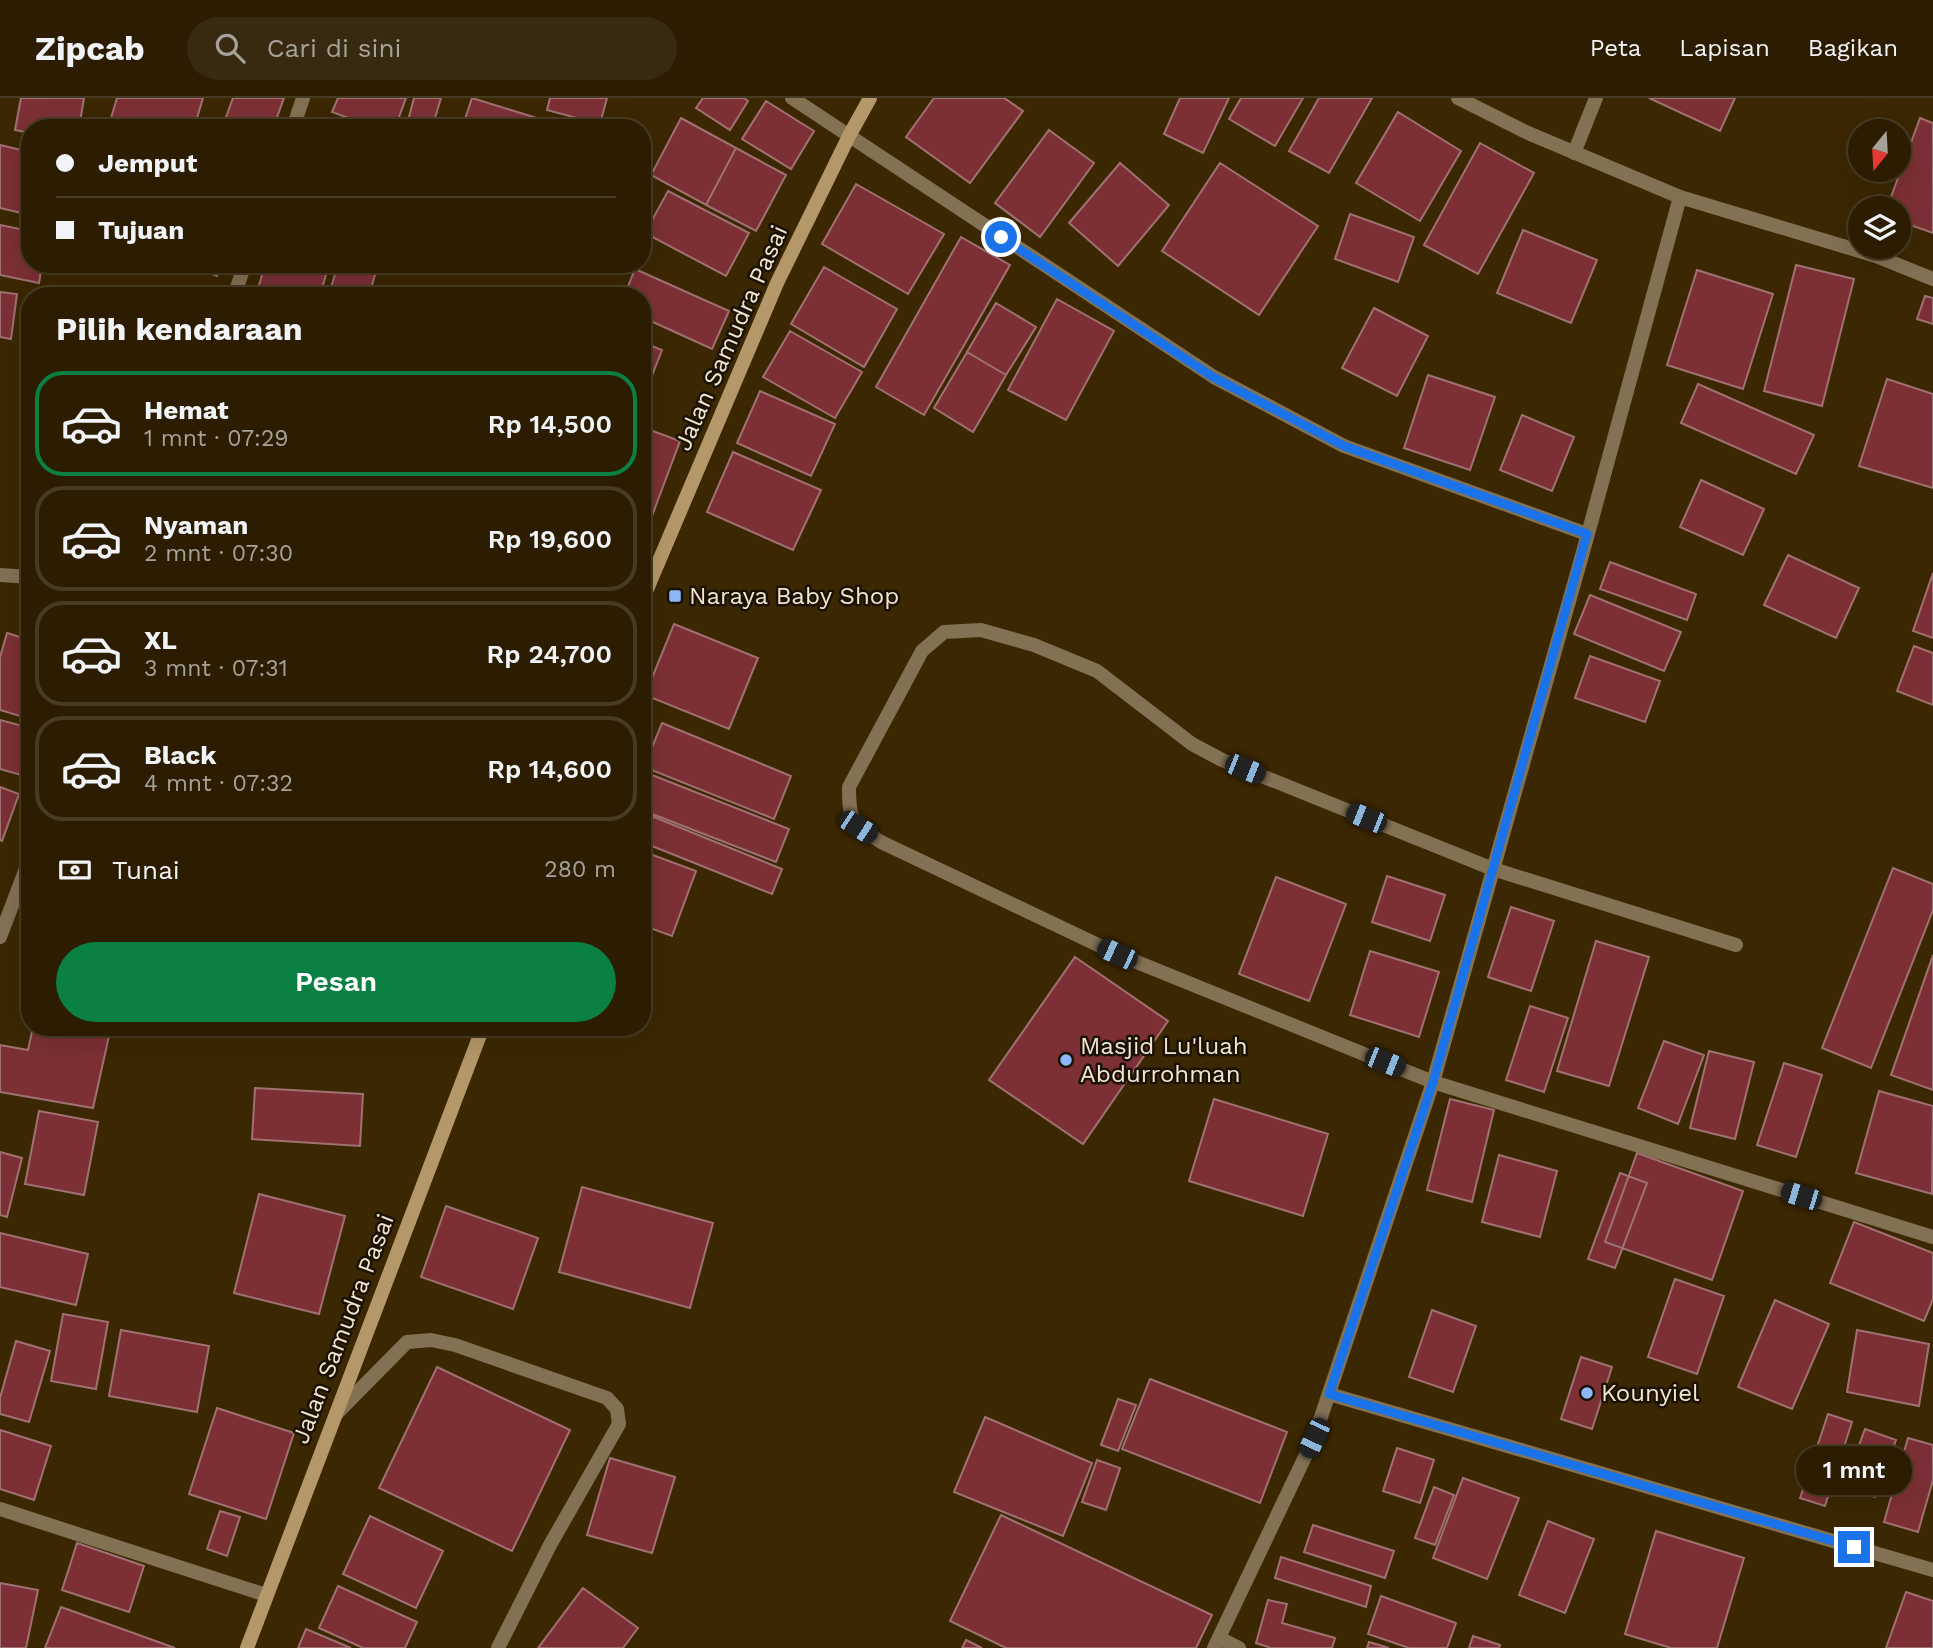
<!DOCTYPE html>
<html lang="id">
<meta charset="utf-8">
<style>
body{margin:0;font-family:"Work Sans",sans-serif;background:#382a11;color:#f1f3f6;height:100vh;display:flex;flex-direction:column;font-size:26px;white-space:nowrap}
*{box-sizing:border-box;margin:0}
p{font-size:23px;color:#a6a299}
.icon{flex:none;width:38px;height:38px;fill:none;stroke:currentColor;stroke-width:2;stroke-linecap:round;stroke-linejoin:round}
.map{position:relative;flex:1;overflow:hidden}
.drawer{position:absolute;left:21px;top:189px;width:630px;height:749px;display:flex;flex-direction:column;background:#2c1d02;border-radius:28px;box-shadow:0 7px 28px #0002,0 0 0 2px #483b24}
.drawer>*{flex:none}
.banner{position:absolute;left:21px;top:21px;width:630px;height:154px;border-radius:28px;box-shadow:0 7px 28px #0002,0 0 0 2px #483b24;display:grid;align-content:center;height:154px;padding:0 35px;background:#2c1d02}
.needle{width:46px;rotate:198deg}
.buttons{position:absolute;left:1848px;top:21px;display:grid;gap:14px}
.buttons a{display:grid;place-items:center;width:63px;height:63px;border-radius:50%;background:#2c1d02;box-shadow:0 7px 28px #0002,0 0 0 2px #483b24;font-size:35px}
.end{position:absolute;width:32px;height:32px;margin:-16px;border:9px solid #1a73e8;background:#fff;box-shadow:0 0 0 4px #fff}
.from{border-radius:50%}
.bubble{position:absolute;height:49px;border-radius:24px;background:#2c1d02;box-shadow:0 7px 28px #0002,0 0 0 2px #483b24;font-size:23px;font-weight:600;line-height:49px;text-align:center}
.car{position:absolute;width:21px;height:42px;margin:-21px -10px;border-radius:9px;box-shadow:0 0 5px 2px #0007;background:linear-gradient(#222 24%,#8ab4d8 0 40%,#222 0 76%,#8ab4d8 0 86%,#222 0)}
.banner b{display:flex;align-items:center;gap:24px;height:66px;font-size:26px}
.banner b+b{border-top:2px solid #483b24}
.banner i{width:18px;height:18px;background:#f1f3f6}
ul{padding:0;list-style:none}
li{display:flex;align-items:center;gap:21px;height:105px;margin:0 14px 10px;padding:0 21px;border:4px solid #483b24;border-radius:28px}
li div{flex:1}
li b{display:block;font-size:26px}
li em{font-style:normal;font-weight:600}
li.on{border-color:#0b8043}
li>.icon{width:63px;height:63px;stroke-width:1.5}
h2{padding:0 35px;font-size:32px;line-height:84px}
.pay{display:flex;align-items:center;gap:18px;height:77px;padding:0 35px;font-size:26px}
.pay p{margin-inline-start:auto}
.cta{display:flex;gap:14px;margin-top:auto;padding:14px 35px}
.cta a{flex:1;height:80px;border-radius:42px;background:#0b8043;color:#fff;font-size:28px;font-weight:600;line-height:80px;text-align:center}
header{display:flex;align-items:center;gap:42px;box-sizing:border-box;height:98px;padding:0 35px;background:#2c1d02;border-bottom:2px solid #483b24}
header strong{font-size:33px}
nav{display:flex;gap:38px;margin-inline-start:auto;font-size:24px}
.search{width:490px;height:63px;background:#382a11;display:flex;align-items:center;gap:18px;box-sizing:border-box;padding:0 24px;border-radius:38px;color:#a6a299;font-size:26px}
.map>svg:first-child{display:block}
.building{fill:#7c3035;stroke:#a07172;stroke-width:2}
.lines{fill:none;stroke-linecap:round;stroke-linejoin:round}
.lane{stroke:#837154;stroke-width:14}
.street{stroke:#837154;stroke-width:14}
.secondary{stroke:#b59869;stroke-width:14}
.route{stroke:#1a73e8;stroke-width:9}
.poi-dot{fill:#8db9fc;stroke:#1b1205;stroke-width:2.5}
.labels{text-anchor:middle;stroke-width:5;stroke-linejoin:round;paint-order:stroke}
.street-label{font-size:24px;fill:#f1e4d1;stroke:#1b1205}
.poi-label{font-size:24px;fill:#f1e4d1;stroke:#1b1205;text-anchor:start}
</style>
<header>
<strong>Zipcab</strong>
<div class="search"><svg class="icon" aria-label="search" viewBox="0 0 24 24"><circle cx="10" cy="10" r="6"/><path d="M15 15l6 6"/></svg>Cari di sini</div>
<nav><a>Peta</a><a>Lapisan</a><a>Bagikan</a></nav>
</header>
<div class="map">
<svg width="1933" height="1550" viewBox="0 0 1933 1550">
<rect width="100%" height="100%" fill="#3b2702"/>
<path class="building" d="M 21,0 L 84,0 L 79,30 L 30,30 L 30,35 L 15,32 Z
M 117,0 L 203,0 L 194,30 L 108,30 Z
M 233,0 L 284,0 L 273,30 L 222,30 Z
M 338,0 L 406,0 L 395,30 L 375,30 L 332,14 Z
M 414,0 L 441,0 L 432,30 L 406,30 Z
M 472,0 L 556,26 L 555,30 L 462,30 Z
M 550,0 L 607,0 L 600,26 L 547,12 Z
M 703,0 L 744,0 L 748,3 L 730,32 L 696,10 Z
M 934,0 L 1004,0 L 1023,13 L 970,85 L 906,39 Z
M 1180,0 L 1229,0 L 1203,55 L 1164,36 Z
M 1241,0 L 1303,0 L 1275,48 L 1229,21 Z
M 1319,0 L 1372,0 L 1329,75 L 1289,53 Z
M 1649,0 L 1735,0 L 1720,33 Z
M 766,3 L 814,33 L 791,71 L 742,41 Z
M 1398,14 L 1461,53 L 1420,123 L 1356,85 Z
M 681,20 L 736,50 L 706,107 L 651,77 Z
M 1920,20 L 1933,25 L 1933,135 L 1899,123 L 1899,110 L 1887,110 Z
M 1049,32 L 1094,65 L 1040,139 L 995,105 Z
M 1480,45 L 1534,75 L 1478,176 L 1424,147 Z
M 0,47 L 30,54 L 30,117 L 0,110 Z
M 736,50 L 786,77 L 756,133 L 706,107 Z
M 1120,65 L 1169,107 L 1118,168 L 1069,125 Z
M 1220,65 L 1318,128 L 1259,217 L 1162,153 Z
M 856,86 L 944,136 L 908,196 L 822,146 Z
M 642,88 L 651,91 L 642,117 Z
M 668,93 L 749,135 L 726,178 L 645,135 Z
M 1350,116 L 1414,139 L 1398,184 L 1335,161 Z
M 0,127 L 30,133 L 30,166 L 42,166 L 39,185 L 0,177 Z
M 1523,132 L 1597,162 L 1571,225 L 1497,195 Z
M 961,139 L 1010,167 L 924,317 L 876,289 Z
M 186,166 L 222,166 L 217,178 Z
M 265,166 L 329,166 L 320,198 L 256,198 Z
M 338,166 L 378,166 L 369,198 L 346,198 L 330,193 Z
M 597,166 L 625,166 L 622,175 Z
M 1796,167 L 1854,181 L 1822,308 L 1764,293 Z
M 824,169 L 897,211 L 864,269 L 791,226 Z
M 635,171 L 729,213 L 712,251 L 642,219 L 642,198 L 624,198 Z
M 1697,172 L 1773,196 L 1743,291 L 1667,267 Z
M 0,194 L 17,196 L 11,241 L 0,239 Z
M 1925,198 L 1933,200 L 1933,226 L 1917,221 Z
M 1057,201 L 1114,233 L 1066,322 L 1008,292 Z
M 996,205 L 1036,229 L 1006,277 L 967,254 Z
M 1374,210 L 1428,238 L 1397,298 L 1342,270 Z
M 790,233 L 862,274 L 835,320 L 763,279 Z
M 642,244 L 662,252 L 642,303 Z
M 967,254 L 1006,277 L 973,334 L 934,310 Z
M 1428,277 L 1495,299 L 1470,372 L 1404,350 Z
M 1887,281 L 1933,296 L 1933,390 L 1859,368 Z
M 1698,286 L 1814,337 L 1796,376 L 1681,325 Z
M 760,293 L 835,326 L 811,378 L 737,345 Z
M 1522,317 L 1574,339 L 1552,393 L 1500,372 Z
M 642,329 L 680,343 L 649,426 L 642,423 Z
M 733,354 L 821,392 L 793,452 L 707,414 Z
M 1701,382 L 1764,411 L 1743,457 L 1680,429 Z
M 30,386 L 30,420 L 20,417 Z
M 1788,457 L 1859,490 L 1836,540 L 1764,507 Z
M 1610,464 L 1696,496 L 1687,522 L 1600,491 Z
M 1933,475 L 1933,540 L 1913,533 Z
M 1590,497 L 1681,534 L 1664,573 L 1574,536 Z
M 674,526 L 758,560 L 729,631 L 645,597 Z
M 7,535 L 30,542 L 30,621 L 0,612 L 0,559 Z
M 1914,548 L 1933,555 L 1933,607 L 1897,593 Z
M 1590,558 L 1660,583 L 1645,624 L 1575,600 Z
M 0,622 L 30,630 L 30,662 L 25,678 L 0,671 Z
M 662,625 L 791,678 L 774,721 L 644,669 Z
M 642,673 L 789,731 L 776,764 L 642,712 Z
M 0,689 L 19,696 L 2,743 L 0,742 Z
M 649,717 L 782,771 L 772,796 L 642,744 L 642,734 Z
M 642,753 L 696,773 L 672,838 L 642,827 Z
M 1893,770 L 1933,786 L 1933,812 L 1871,970 L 1822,950 Z
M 1387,778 L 1445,797 L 1430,843 L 1372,824 Z
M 1276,779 L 1346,806 L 1309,903 L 1239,876 Z
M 1511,809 L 1554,823 L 1531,893 L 1488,879 Z
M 1596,843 L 1649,859 L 1609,988 L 1557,973 Z
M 1370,853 L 1439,874 L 1419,939 L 1350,917 Z
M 1933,857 L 1933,992 L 1891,977 Z
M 1075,859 L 1168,923 L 1083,1046 L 989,982 Z
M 1530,908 L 1568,920 L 1544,994 L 1506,982 Z
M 33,929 L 111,929 L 93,1010 L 0,994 L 0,947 L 28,952 Z
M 1664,943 L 1704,957 L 1678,1026 L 1638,1010 Z
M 1709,953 L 1754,964 L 1735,1041 L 1690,1030 Z
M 1784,965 L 1822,977 L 1796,1059 L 1757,1047 Z
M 255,990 L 363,996 L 360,1048 L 252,1041 Z
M 1879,993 L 1933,1008 L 1932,1096 L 1856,1075 Z
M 1214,1001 L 1328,1036 L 1303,1118 L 1189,1083 Z
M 1450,1001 L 1494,1012 L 1472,1104 L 1427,1092 Z
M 39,1013 L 98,1024 L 84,1097 L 25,1086 Z
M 0,1054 L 22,1060 L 7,1119 L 0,1117 Z
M 1637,1055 L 1743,1093 L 1712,1182 L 1605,1144 Z
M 1499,1057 L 1557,1073 L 1540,1139 L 1482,1124 Z
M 1620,1075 L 1647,1085 L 1615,1170 L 1588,1161 Z
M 582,1089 L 713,1125 L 690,1210 L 559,1174 Z
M 259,1096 L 345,1118 L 319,1216 L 234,1195 Z
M 446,1108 L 538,1140 L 513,1211 L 421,1179 Z
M 1854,1124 L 1933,1155 L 1933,1201 L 1924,1223 L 1830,1185 Z
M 0,1135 L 88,1156 L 76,1207 L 0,1189 Z
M 1675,1181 L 1724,1198 L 1697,1276 L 1648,1259 Z
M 1775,1202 L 1829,1226 L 1792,1311 L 1738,1289 Z
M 1432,1212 L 1476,1228 L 1453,1294 L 1409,1279 Z
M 63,1216 L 108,1224 L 96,1291 L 51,1283 Z
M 121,1232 L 209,1248 L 197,1314 L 109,1298 Z
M 1857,1232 L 1929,1246 L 1919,1308 L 1847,1294 Z
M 16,1243 L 50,1253 L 29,1324 L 0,1316 L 0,1300 Z
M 1581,1259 L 1612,1269 L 1592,1331 L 1561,1321 Z
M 437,1269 L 570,1332 L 512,1453 L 379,1390 Z
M 1150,1281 L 1287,1334 L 1260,1405 L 1122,1351 Z
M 1118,1301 L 1136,1307 L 1118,1353 L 1101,1347 Z
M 217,1310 L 294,1335 L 266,1421 L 189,1396 Z
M 1828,1316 L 1852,1324 L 1825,1408 L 1800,1400 Z
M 985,1319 L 1092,1365 L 1063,1438 L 954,1394 Z
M 1865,1331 L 1896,1342 L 1875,1399 L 1844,1388 Z
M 0,1332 L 51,1348 L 34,1402 L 0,1391 Z
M 1908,1340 L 1933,1347 L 1933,1382 L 1918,1434 L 1884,1424 Z
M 1397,1350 L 1434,1362 L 1420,1405 L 1383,1393 Z
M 610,1360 L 675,1379 L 652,1455 L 587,1437 Z
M 1097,1362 L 1120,1370 L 1106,1412 L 1082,1404 Z
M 1463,1380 L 1519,1400 L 1487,1481 L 1433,1460 Z
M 1434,1389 L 1454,1397 L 1435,1447 L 1415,1440 Z
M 220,1413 L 240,1419 L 227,1458 L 207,1451 Z
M 1001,1417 L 1212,1517 L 1196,1550 L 1006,1550 L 950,1523 Z
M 370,1418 L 443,1453 L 416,1510 L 343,1476 Z
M 1548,1423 L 1594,1441 L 1565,1515 L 1519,1497 Z
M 1313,1427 L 1394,1453 L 1385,1480 L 1304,1454 Z
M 1656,1433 L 1744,1460 L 1717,1550 L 1671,1550 L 1625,1536 Z
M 77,1445 L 144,1468 L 129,1514 L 62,1492 Z
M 1281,1459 L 1371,1488 L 1366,1509 L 1275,1480 Z
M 0,1485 L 38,1492 L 26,1550 L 0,1550 Z
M 338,1488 L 417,1524 L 405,1550 L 363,1550 L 319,1530 Z
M 583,1490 L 638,1530 L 623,1550 L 538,1550 Z
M 1906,1494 L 1933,1503 L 1933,1550 L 1886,1550 Z
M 1381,1498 L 1456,1525 L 1447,1550 L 1409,1550 L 1368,1536 Z
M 1268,1502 L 1287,1506 L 1282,1525 L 1335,1540 L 1332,1550 L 1271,1550 L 1256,1545 Z
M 61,1509 L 175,1550 L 45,1550 Z
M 306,1531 L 351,1550 L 298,1550 Z
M 1473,1538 L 1500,1547 L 1499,1550 L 1469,1550 Z
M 966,1542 L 982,1550 L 962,1550 Z
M 1369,1544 L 1389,1550 L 1367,1550 Z"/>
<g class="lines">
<path class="lane" d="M 1433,984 L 1117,856 L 881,744 C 852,725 849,724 849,689 L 922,553 L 944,534 L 981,532 L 1034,547 L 1097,573 L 1192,646 L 1222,662 L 1493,771"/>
<path class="street" d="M 792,0 L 1214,279 L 1344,348 L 1587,436
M 1458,0 L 1528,35 L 1680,99 L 1876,158 L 1933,181
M 293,30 L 303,0
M 1574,55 L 1596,0
M 1680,99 L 1583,454 L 1433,984 L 1933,1139
M 234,198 L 245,166
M 0,477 L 30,479
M 1493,771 L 1736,847
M 0,839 L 30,760
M 1329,1296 L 1933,1472
M 336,1316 L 407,1244 L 431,1242 L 455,1247 L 607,1300 L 617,1311 L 619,1326 L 550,1447 L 498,1550
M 0,1411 L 266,1497
M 1219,1540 L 1239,1550
M 1214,1550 L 1314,1340 L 1433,984"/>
<path class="secondary" d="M 642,503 L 777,185 L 849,38 L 870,0
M 247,1550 L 483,929"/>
</g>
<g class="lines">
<path class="route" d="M 1001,139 L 1213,279 L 1344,348 L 1587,436 L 1433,984 L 1329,1296 L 1854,1449"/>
</g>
<g class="poi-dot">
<rect x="668" y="491" width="14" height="14" rx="3.5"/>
<circle cx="1066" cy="962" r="7"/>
<circle cx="1587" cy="1295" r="7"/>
</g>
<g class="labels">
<g class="street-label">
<text transform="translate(731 240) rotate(-66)" y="8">Jalan Samudra Pasai</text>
<text transform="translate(343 1231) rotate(-69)" y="8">Jalan Samudra Pasai</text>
</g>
<g class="poi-label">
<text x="689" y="506">Naraya Baby Shop</text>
<text x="1080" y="956">Masjid Lu'luah<tspan x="1080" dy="28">Abdurrohman</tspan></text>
<text x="1601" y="1303">Kounyiel</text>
</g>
</g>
</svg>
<div class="buttons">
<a><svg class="needle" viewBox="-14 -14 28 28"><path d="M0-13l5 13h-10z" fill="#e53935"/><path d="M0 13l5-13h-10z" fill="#a6a299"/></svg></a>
<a><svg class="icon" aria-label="layers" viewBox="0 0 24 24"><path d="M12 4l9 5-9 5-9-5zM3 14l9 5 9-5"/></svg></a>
</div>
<i class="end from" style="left:1001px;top:139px"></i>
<i class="end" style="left:1854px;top:1449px"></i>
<div class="bubble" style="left:1796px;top:1348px;width:116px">1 mnt</div>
<i class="car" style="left:1245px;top:671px;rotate:112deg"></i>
<i class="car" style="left:1366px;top:720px;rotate:292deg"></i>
<i class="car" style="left:858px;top:729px;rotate:123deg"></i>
<i class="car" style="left:1117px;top:856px;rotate:295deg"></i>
<i class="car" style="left:1385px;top:964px;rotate:112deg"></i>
<i class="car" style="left:1801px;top:1098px;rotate:287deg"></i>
<i class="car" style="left:1314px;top:1340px;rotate:205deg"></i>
<div class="banner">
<b><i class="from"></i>Jemput</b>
<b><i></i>Tujuan</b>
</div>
<section class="drawer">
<h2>Pilih kendaraan</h2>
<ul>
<li class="on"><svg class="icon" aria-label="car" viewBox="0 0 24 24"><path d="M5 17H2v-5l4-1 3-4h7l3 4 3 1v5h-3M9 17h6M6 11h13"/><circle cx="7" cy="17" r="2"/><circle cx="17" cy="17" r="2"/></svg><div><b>Hemat</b><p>1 mnt · 07:29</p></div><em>Rp 14,500</em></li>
<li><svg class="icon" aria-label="car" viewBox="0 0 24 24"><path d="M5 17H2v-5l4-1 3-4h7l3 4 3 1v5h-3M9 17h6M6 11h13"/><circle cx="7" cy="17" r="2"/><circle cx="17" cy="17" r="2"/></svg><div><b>Nyaman</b><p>2 mnt · 07:30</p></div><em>Rp 19,600</em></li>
<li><svg class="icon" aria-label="car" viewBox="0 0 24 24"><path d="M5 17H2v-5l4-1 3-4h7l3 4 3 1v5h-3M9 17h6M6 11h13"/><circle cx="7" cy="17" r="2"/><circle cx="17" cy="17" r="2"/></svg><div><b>XL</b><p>3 mnt · 07:31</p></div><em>Rp 24,700</em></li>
<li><svg class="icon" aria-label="car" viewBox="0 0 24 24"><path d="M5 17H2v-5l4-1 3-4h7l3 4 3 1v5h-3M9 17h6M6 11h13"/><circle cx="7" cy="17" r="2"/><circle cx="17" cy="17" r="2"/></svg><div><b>Black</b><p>4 mnt · 07:32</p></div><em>Rp 14,600</em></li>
</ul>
<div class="pay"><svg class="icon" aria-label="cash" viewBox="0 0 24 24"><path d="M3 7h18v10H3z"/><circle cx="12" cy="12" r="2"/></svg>Tunai<p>280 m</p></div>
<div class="cta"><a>Pesan</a></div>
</section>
</div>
